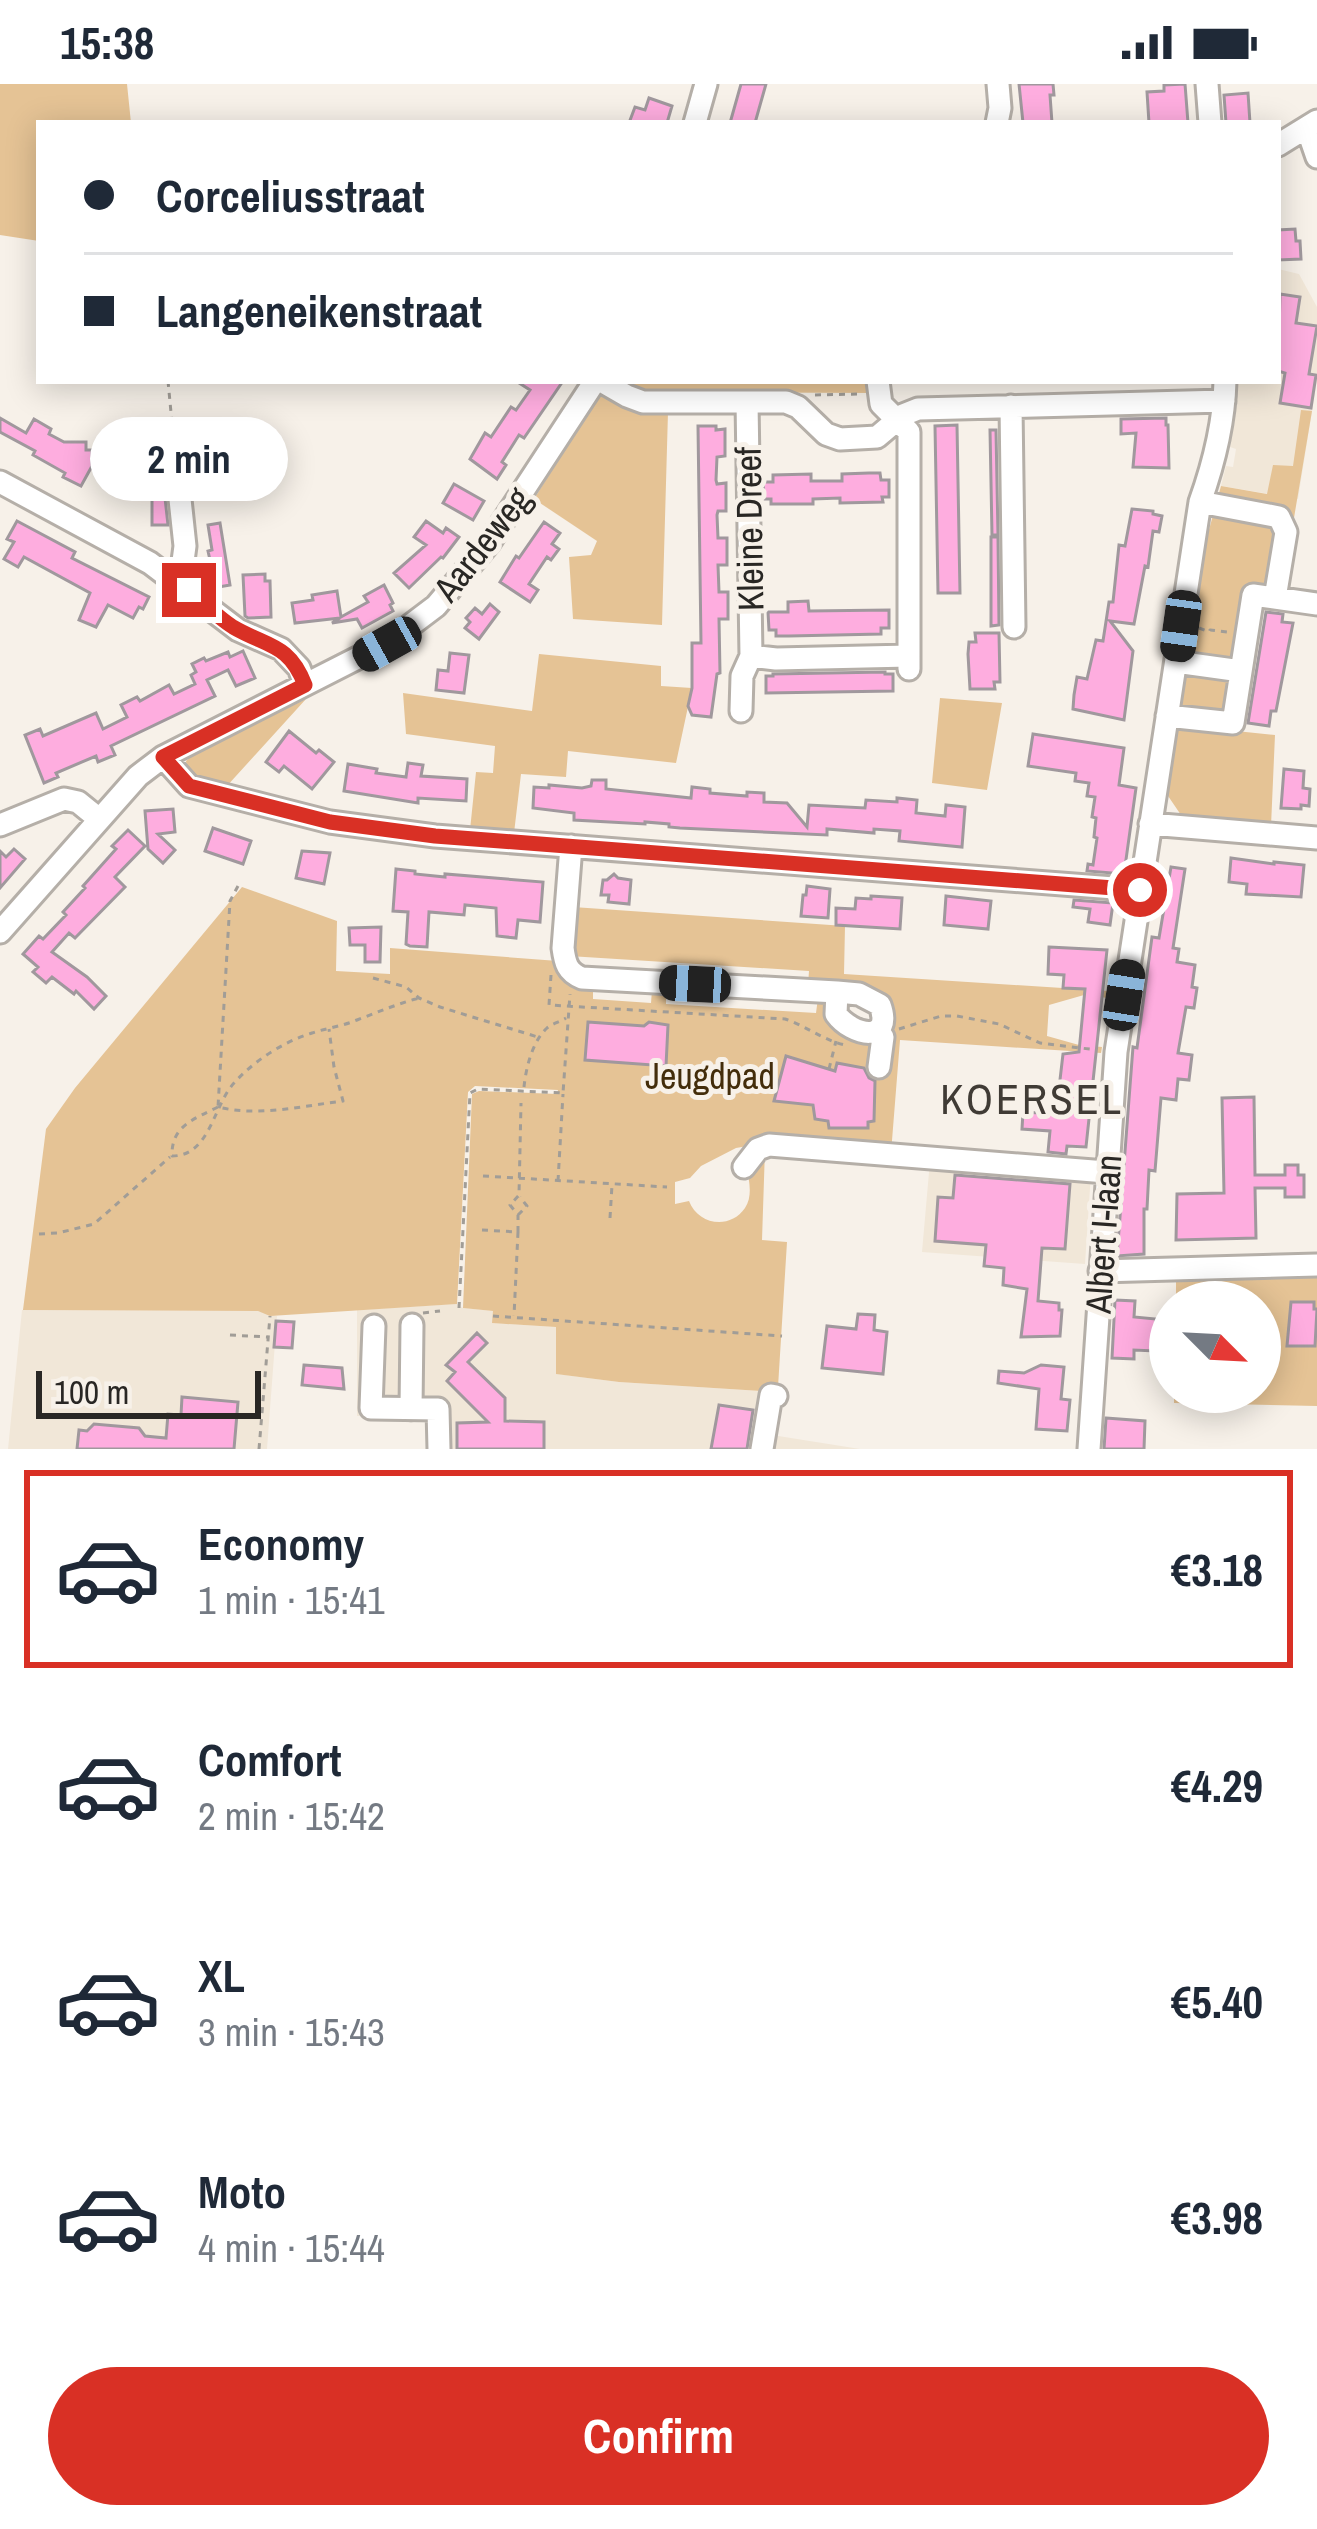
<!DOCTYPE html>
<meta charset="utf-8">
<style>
body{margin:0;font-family:"Archivo Narrow",sans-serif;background:#f2f2f3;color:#1f2937;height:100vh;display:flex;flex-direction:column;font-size:45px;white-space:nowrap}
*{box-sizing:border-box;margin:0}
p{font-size:39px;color:#747a83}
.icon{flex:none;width:66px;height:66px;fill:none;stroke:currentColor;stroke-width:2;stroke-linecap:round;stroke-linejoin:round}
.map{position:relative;height:1365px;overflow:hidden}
.drawer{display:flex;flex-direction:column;background:#fff;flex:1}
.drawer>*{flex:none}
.top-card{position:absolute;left:36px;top:36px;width:1245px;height:264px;border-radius:0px;box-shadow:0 6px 30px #0003;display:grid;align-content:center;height:264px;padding:0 48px;background:#fff}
.needle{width:78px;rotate:114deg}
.tools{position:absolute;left:1149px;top:1197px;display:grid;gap:24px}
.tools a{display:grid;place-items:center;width:132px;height:132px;border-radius:50%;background:#fff;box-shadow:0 6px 30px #0003;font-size:60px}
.scale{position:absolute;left:36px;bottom:30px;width:225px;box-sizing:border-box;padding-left:12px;border:6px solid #292724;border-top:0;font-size:33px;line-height:42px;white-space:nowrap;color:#292724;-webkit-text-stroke:9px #f7f1e9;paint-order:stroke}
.end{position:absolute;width:54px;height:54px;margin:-27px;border:15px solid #d93025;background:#fff;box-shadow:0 0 0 6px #fff}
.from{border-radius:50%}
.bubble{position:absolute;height:84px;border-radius:42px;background:#fff;box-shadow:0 6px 30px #0003;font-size:39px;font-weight:700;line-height:84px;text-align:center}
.car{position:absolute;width:36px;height:72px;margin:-36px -18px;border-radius:15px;box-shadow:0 0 9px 3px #0007;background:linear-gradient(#222 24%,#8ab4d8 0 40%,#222 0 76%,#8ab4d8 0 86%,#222 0)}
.top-card b{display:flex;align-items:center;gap:42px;height:114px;font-size:45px}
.top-card b+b{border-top:3px solid #e0e1e3}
.top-card i{width:30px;height:30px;background:#1f2937}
ul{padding:21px 0 0;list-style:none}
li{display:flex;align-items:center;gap:36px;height:198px;margin:0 24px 18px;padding:0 24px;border:6px solid transparent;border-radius:0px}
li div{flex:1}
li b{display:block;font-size:45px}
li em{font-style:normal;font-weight:700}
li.on{border-color:#d93025}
li>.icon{width:108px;height:108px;stroke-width:1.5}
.cta{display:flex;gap:24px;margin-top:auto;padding:24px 48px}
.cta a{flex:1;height:138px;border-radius:72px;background:#d93025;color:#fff;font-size:48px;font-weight:700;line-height:138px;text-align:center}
.status{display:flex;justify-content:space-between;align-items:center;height:84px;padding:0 60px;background:#fff;direction:ltr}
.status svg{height:33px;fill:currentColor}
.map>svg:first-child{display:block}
.built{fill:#f1e7d8}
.green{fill:#e5c395}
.building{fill:#feaddf;stroke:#a0989d;stroke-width:3}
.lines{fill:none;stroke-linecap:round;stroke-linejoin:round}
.minor-casing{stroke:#b5afa8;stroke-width:27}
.path{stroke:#a19d97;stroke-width:3;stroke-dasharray:6 6;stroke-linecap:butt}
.minor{stroke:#fff;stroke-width:21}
.route{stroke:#d93025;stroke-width:15}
.labels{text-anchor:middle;stroke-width:10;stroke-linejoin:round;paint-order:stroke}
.street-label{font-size:36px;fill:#292724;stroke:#f7f1e9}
.park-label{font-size:36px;fill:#432d0b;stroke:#f7f1e9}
.quarter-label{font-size:42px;letter-spacing:3px;fill:#403b35;stroke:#f7f1e9}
</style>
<div class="status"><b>15:38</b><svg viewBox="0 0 49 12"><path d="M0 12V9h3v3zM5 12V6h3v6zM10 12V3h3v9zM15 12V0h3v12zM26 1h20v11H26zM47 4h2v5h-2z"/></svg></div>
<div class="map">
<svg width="1317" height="1365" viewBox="0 0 1317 1365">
<rect width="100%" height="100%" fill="#f7f1e9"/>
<path class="built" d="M 1278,185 L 1299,190 L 1317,223 L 1317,296 L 1298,415 L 1221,402 L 1226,382 L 1233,383 L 1236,365 L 1230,363 L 1238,297 L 1278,297 Z
M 930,1077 L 1091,1089 L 1085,1180 L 922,1168 Z
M 457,1220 L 463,1224 L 493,1227 L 493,1239 L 557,1243 L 557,1290 L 619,1298 L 760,1307 L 762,1302 L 778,1303 L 772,1351 L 860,1365 L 433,1365 L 432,1331 L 357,1332 L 357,1226 Z
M 22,1226 L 258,1227 L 277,1232 L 267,1365 L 8,1365 Z"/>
<path class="green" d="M 0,0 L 127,0 L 131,39 L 39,39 L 39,157 L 0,151 Z
M 621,297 L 872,297 L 874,309 L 649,308 L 635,305 Z
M 598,312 L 668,328 L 662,541 L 573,535 L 569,473 L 591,471 L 597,457 L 534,415 Z
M 1301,326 L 1312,327 L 1281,511 L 1252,508 L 1236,647 L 1275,651 L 1271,742 L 1194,737 L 1181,731 L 1166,709 L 1204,464 L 1221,402 L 1267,410 L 1273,381 L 1293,382 Z
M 539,570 L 661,582 L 661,602 L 692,604 L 676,679 L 568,667 L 566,693 L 521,690 L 514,749 L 470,746 L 476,688 L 493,689 L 495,662 L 406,650 L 403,609 L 532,627 Z
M 940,614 L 1002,619 L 987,706 L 932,699 Z
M 306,615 L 226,703 C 209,698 187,697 186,677 L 195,669 Z
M 242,803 L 337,837 L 336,887 L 390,890 L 390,864 L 558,877 L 593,901 L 593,915 L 651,919 L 652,906 L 666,906 L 666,920 L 816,929 L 818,914 L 827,917 L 845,949 L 890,932 L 808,901 L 809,887 L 569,872 L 573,823 L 845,842 L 844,890 L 1109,907 L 1108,914 L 1084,911 L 1049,921 L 1047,952 L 1079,961 L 1102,963 L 1101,969 L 900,956 L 891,1069 L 766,1059 L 736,1064 L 701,1082 L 690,1094 L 675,1098 L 675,1120 L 689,1117 C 698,1141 730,1146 745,1124 C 753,1112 749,1097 747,1084 L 765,1065 L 762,1156 L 787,1158 L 778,1303 L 762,1302 L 761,1307 L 619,1298 L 556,1290 L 556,1243 L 492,1239 L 493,1227 L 463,1224 L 472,1010 L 479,1007 L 557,1010 L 558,1006 L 475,1002 L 468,1008 L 457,1220 L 270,1232 L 258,1227 L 23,1226 L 46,1045 L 75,1004 Z
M 1317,1191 L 1317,1322 L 1174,1319 L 1174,1308 L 1260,1308 L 1260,1218 L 1176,1218 L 1176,1196 Z"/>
<path class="building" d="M 741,0 L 766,0 L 755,39 L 730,39 Z
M 1019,0 L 1053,0 L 1054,11 L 1050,11 L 1052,39 L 1023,39 Z
M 1185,0 L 1188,39 L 1149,39 L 1147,8 L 1164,7 L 1164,1 Z
M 1248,9 L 1250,39 L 1226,39 L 1224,11 Z
M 649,14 L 672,22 L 667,39 L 629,39 L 635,23 L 645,26 Z
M 1295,145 L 1296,157 L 1300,157 L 1301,175 L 1278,176 L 1278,146 Z
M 1280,210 L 1300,213 L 1296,239 L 1317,242 L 1309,290 L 1316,291 L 1311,324 L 1280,319 L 1285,289 L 1278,287 Z
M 516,297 L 563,297 L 524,354 L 519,351 L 502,378 L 506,381 L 497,395 L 470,375 L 485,349 L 491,353 L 511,323 L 516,326 L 530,306 Z
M 0,334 L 26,349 L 34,335 L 51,345 L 49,350 L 64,358 L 86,358 L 86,366 L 92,366 L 92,382 L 81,402 L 63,393 L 65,389 L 33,371 L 35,367 L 0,348 Z
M 1166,334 L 1166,341 L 1168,341 L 1169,384 L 1133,383 L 1136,349 L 1121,350 L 1121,335 Z
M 957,341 L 960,509 L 938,509 L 935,342 Z
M 698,342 L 716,342 L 716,346 L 725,345 L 725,372 L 717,373 L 716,396 L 717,400 L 726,399 L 726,427 L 718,427 L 717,431 L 718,454 L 727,454 L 727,481 L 718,481 L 719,508 L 728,508 L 728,535 L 719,535 L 720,589 L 717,590 L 711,633 L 692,631 L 688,622 L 692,604 L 692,559 L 701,559 Z
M 990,346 L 996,346 L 998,451 L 992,451 Z
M 869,389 L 880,389 L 881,396 L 889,396 L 889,413 L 882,413 L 883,418 L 840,419 L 840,414 L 813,415 L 813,420 L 771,420 L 771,415 L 764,415 L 763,398 L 773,398 L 773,391 L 811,390 L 811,397 L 842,397 L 842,390 Z
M 454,400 L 484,417 L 473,436 L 443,419 Z
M 152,405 L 164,405 L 168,441 L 152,441 Z
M 1132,425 L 1153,427 L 1153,430 L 1162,432 L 1159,448 L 1153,447 L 1148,483 L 1145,482 L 1134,540 L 1110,537 L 1133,567 L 1124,636 L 1073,625 L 1074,611 L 1077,593 L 1087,595 L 1096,556 L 1103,557 L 1109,518 L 1113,518 L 1119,461 L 1125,462 Z
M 17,437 L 75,468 L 72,474 L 149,513 L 143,525 L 139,523 L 133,534 L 108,521 L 96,543 L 79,536 L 90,509 L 24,473 L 18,483 L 4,475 L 14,458 L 7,455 Z
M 426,437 L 443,449 L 446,444 L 459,453 L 443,474 L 441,473 L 409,504 L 394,489 L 426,461 L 414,453 Z
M 544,438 L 560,449 L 552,460 L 559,465 L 551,476 L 547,473 L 529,500 L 538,506 L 530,518 L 500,498 L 516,472 L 519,474 Z
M 220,439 L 230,501 L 213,504 L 213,501 L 207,499 L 203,477 L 210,476 L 208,467 L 212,466 L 208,441 Z
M 991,453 L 998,453 L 999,541 L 991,542 Z
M 265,490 L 265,497 L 270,497 L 271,533 L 248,534 L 245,532 L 243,491 Z
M 384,501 L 393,519 L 390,521 L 393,527 L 362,544 L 357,535 L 332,539 L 340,534 L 295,539 L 292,519 L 313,516 L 312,511 L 337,507 L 341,533 L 368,518 L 364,512 Z
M 808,517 L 809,527 L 889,526 L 889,544 L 881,544 L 881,550 L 789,552 L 776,552 L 776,546 L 769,546 L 768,528 L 788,528 L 788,518 Z
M 490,520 L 499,528 L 479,555 L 465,544 L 470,538 L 466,534 L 475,524 L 482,530 Z
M 1266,528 L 1283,530 L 1282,538 L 1293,539 L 1276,627 L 1271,627 L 1269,642 L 1248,639 Z
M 975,549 L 999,549 L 1000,598 L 994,598 L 995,605 L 970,605 L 968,570 L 969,558 L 976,558 Z
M 243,567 L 255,594 L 236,602 L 228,586 L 207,596 L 215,612 L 111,662 L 115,671 L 98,678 L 96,672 L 56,689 L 58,693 L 44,699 L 25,651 L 40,645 L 43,652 L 96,629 L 103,645 L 127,633 L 121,621 L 137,613 L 140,617 L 169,601 L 174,610 L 195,600 L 191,591 L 196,588 L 192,580 L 204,574 L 206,577 L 228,568 L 230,573 Z
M 450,569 L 469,571 L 464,609 L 436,606 L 438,586 L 448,587 Z
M 885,588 L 885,590 L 893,590 L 893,607 L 766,609 L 766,592 L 773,592 L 773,590 Z
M 289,647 L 316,669 L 319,666 L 334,678 L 312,705 L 284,682 L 279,688 L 266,678 Z
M 1033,650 L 1124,664 L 1119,701 L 1136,704 L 1124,790 L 1087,787 L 1088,780 L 1093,781 L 1097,754 L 1094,753 L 1096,734 L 1092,733 L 1095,713 L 1087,712 L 1089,699 L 1075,697 L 1076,689 L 1028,682 Z
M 408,679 L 423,681 L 421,692 L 467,695 L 466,717 L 418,714 L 418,719 L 344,707 L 348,680 L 377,685 L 376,689 L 406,693 Z
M 1284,685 L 1304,687 L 1303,704 L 1310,705 L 1309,722 L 1301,721 L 1301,725 L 1281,724 Z
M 592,696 L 606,696 L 606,705 L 691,714 L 692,703 L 710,705 L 710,709 L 747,712 L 747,708 L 764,709 L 764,718 L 787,719 L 807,743 L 809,721 L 865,724 L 866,716 L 897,718 L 897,714 L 917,716 L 916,729 L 945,732 L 946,721 L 965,723 L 962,763 L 899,757 L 900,747 L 874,745 L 874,749 L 827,745 L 827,751 L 680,744 L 669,743 L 669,740 L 645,738 L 645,740 L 574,736 L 574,729 L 533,724 L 534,703 L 549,704 L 549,701 L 582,704 L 591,702 Z
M 173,725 L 175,748 L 158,750 L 175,766 L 163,779 L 148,765 L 145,727 Z
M 213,744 L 251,757 L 243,780 L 205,767 Z
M 128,746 L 145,762 L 115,793 L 125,803 L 75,854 L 69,849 L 52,868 L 87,893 L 106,912 L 94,925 L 76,907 L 74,910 L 52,893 L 46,899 L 33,888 L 38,883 L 23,870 L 39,852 L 43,855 L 66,831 L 63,828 L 85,804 L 83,802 L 116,765 L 112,762 Z
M 14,765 L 25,775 L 0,804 L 0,767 L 6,773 Z
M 302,767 L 330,769 L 324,800 L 296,794 Z
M 1231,774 L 1274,780 L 1274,778 L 1304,781 L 1301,813 L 1246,810 L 1247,800 L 1229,798 Z
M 1171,783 L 1185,785 L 1173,864 L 1179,865 L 1177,878 L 1195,881 L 1192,903 L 1197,904 L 1194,924 L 1186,923 L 1178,969 L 1192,971 L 1189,996 L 1178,995 L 1176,1016 L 1161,1014 L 1155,1087 L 1149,1086 L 1147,1125 L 1144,1125 L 1144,1170 L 1117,1172 L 1133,963 L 1137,964 L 1152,853 L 1159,854 Z
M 396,785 L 415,787 L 415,790 L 445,793 L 445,790 L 543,798 L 540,838 L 518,836 L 516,854 L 497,852 L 496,824 L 465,821 L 464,831 L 429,828 L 427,863 L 410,862 L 406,860 L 408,828 L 393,827 Z
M 614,790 L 618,794 L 631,796 L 629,820 L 608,818 L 609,811 L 601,811 L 603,796 L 607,796 Z
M 807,802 L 830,805 L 828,834 L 801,832 L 803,811 L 806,811 Z
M 871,812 L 902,814 L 900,845 L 836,841 L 836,824 L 855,825 L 856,814 L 871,815 Z
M 946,812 L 991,817 L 988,845 L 944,841 Z
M 1074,816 L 1113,819 L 1110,841 L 1088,838 L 1090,825 L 1073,823 Z
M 381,843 L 380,878 L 365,878 L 365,861 L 350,861 L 349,844 Z
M 1049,863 L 1107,866 L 1086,1063 L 1067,1062 L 1066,1070 L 1048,1068 L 1050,1047 L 1022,1045 L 1023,1028 L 1056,1030 L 1063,970 L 1079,968 L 1085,905 L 1063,904 L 1064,891 L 1048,890 Z
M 588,938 L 644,942 L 649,938 L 668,941 L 666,982 L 585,976 Z
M 786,972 L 835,987 L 837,979 L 864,984 L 869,994 L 875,997 L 874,1037 L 868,1038 L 868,1044 L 829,1044 L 828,1037 L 815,1035 L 813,1021 L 774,1017 Z
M 1254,1013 L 1255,1091 L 1285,1091 L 1285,1081 L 1298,1081 L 1298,1091 L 1304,1091 L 1304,1113 L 1285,1113 L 1285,1104 L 1255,1104 L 1256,1154 L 1176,1156 L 1177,1110 L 1224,1109 L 1222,1014 Z
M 955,1091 L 1070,1100 L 1065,1165 L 1042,1164 L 1038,1217 L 1059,1219 L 1059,1226 L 1062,1226 L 1060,1252 L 1021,1253 L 1027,1205 L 1003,1201 L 1004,1184 L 984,1182 L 986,1161 L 935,1157 L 938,1113 L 953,1114 Z
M 1115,1216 L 1135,1217 L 1134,1233 L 1156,1235 L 1155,1244 L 1170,1245 L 1169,1259 L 1156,1258 L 1155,1267 L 1134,1266 L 1134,1275 L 1112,1274 Z
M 1291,1218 L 1314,1218 L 1314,1225 L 1317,1225 L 1315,1262 L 1287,1262 Z
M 858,1230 L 875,1231 L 874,1246 L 887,1248 L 883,1290 L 822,1284 L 827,1242 L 856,1245 Z
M 276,1237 L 294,1238 L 292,1264 L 274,1263 Z
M 477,1249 L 487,1259 L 468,1278 L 505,1314 L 505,1337 L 544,1338 L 544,1365 L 457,1365 L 457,1339 L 488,1338 L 447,1297 L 455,1288 L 446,1281 Z
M 304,1281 L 342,1284 L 344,1305 L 302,1301 Z
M 1041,1281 L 1064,1283 L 1061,1315 L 1070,1316 L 1067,1347 L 1036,1345 L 1039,1305 L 998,1299 L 999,1287 L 1024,1289 Z
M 182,1313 L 238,1318 L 234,1365 L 77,1365 L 79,1346 L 87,1347 L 94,1340 L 139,1344 L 145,1352 L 166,1354 L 168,1330 L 181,1331 Z
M 719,1321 L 753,1326 L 747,1365 L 711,1365 Z
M 1106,1334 L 1145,1337 L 1144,1365 L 1104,1365 Z"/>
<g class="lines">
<g class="minor-casing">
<path id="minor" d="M 1207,0 L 1210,39
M 695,39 L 706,0
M 997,39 L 1000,24 L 998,0
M 1307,44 L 1317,73
M 1278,61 L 1317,37
M 601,297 L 627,312 L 643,318 L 786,318 L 798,323 L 826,350 L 840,355 L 877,353 L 903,331 L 918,325 L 1224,317
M 878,297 L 881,320 L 909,348 L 909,585
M 1011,322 L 1014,543
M 0,398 L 150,479 L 238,546 L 281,565 L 299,584 L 305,600
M 179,406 L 185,462 L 180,500
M 1200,418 L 1279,433 L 1286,448 L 1275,514 L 1317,520
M 751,572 L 776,575 L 909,572
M 1176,578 L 1241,587
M 741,627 L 742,592 L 751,572 L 747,318
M 1167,632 L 1233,639 L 1253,511 L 1275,514
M 163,673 L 189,702 L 330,738 L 435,752 L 1140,806
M 1150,740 L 1317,754
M 0,741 L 64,715 L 78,718 L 99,735
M 571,762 L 563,864 C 565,879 567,888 582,894 L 837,908 L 859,910 L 880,921 C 894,960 852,952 836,930 L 837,908
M 0,848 L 138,692 L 163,673 L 387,559 L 436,522 L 489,459 L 595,297
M 877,946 L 883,953 L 879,983
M 744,1083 L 758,1065 L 769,1061 L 1106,1088
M 1100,1187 L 1317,1181
M 374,1242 L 371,1324 L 438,1325 L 439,1365
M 411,1325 L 412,1241
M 762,1365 L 771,1311 L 776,1312
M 1089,1365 L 1116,968 L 1200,418 C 1214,379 1224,339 1225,297"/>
</g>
<path class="path" d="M 168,297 L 177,391
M 815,311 L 859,310
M 1199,544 L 1209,548 L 1210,546 L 1227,548
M 238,802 L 230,817 L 218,1023 C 258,1033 302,1022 343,1017 L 334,983 L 329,945
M 551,891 L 549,921 L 785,935 C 806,942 823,956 845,961
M 373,894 L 406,903 L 419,914 L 440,923 L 541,954
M 899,945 L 941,932 L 957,932 L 999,940 L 1040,959 L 1097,966
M 829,985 L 836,957
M 524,1003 C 526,984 532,958 547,944 C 553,939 560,938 566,934
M 218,1023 C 194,1035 171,1042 172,1072 C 210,1072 213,1022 234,999 C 255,976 283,958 312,949 C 327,944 343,942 357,936 C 378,928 397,920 419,914
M 483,1092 L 667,1103
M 558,1097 L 563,1010
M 518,1131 L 527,1122 L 520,1113
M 610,1134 L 612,1101
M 482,1146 L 518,1148 L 514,1232
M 518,1148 L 518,1131 L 510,1121 L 519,1111 L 521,1019
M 39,1150 L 58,1149 L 94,1140 L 170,1073
M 459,1224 L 470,1009 L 478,1005 L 563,1009 L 570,910
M 423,1229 L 440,1227
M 493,1232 L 782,1252
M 230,1251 L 267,1253
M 259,1365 L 270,1232"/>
<use href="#minor" class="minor"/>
</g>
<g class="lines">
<path class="route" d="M 189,506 C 203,518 217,533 233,543 C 267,563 289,559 305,601 L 163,673 L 189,702 L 330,738 L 435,752 L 1140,806"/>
</g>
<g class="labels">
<g class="street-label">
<text transform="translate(749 445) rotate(-91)" y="13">Kleine Dreef</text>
<text transform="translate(482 460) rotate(-52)" y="13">Aardeweg</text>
<text transform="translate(1103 1150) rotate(-86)" y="13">Albert I-laan</text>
</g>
<g class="park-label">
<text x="710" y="1005">Jeugdpad</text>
</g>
<g class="quarter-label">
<text x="1032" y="1030">KOERSEL</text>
</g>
</g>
</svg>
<div class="tools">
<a><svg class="needle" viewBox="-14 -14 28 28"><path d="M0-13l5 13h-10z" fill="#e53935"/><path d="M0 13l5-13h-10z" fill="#747a83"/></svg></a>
</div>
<div class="scale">100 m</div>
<i class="end from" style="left:1140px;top:806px"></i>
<i class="end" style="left:189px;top:506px"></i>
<div class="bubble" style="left:90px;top:333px;width:198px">2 min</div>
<i class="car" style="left:1181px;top:542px;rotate:188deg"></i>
<i class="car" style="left:387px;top:560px;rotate:241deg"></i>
<i class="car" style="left:695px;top:900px;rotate:273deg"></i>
<i class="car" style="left:1124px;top:911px;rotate:9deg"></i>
<div class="top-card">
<b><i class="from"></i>Corceliusstraat</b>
<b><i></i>Langeneikenstraat</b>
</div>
</div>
<section class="drawer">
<ul>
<li class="on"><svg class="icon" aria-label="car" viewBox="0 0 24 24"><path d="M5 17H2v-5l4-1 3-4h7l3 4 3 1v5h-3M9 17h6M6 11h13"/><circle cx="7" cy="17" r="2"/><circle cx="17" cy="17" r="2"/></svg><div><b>Economy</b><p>1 min · 15:41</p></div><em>€3.18</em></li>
<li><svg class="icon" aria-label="car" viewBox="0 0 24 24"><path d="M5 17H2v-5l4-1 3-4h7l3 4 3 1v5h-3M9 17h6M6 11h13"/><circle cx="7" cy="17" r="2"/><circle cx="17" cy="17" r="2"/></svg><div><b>Comfort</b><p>2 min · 15:42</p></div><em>€4.29</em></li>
<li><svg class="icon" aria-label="car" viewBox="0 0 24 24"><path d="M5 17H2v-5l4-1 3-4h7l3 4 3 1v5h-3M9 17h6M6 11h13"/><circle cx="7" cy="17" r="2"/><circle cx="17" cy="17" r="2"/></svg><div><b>XL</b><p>3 min · 15:43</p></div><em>€5.40</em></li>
<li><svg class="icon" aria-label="car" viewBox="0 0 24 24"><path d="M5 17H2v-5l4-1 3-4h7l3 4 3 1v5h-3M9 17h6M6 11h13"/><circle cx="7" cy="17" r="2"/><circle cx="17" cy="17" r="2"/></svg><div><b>Moto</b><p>4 min · 15:44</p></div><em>€3.98</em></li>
</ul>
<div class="cta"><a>Confirm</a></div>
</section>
